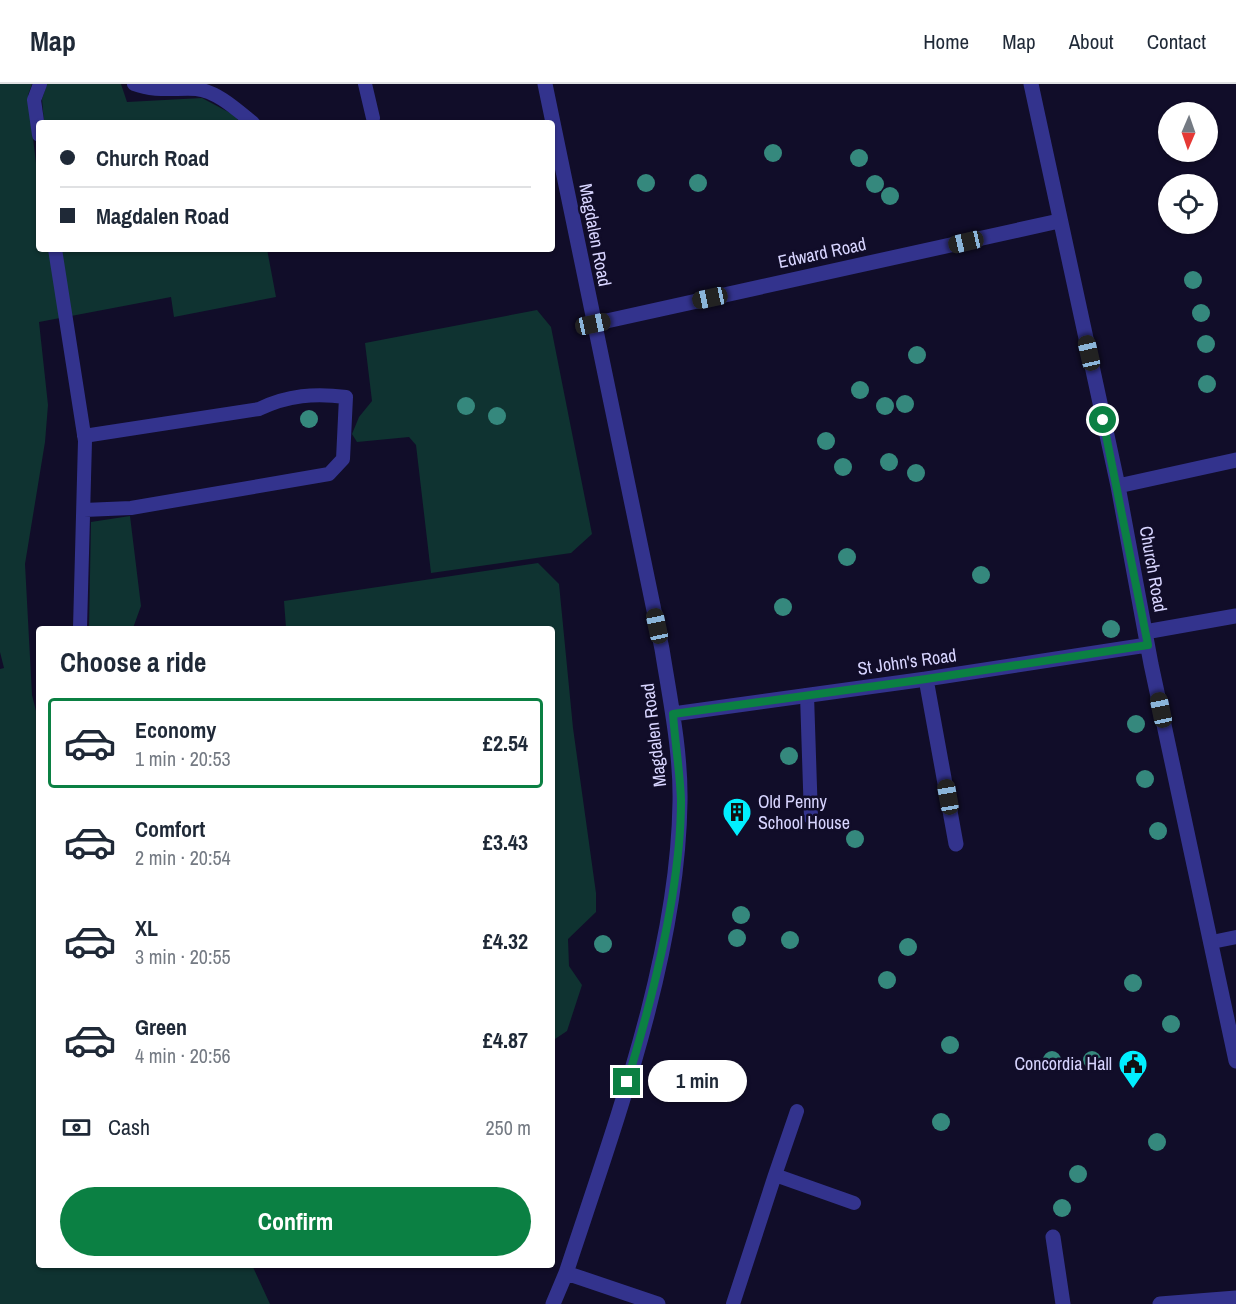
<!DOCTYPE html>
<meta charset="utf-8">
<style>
body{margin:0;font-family:"Archivo Narrow",sans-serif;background:#f6f6f7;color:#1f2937;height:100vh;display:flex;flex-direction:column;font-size:22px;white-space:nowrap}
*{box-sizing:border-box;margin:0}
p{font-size:20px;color:#747a83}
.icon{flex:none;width:33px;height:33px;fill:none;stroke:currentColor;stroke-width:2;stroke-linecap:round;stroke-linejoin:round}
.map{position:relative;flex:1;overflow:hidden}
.sheet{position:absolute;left:36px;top:542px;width:519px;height:642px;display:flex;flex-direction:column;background:#fff;border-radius:6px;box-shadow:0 2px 4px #0004}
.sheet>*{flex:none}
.guide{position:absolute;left:36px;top:36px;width:519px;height:132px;border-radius:6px;box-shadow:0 2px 4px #0004;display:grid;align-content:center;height:132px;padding:0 24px;background:#fff}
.needle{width:39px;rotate:182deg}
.tools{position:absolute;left:1158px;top:18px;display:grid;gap:12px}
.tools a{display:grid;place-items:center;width:60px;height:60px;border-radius:50%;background:#fff;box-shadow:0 2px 4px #0004;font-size:30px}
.end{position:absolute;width:27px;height:27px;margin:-14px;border:8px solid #0b8043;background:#fff;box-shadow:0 0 0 3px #fff}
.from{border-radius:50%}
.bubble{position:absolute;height:42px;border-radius:21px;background:#fff;box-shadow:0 2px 4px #0004;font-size:20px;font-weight:800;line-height:42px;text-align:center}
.car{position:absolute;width:18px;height:36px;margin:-18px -9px;border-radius:8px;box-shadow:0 0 4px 2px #0007;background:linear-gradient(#222 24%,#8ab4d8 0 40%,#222 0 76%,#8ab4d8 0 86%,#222 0)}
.guide b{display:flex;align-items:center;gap:21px;height:57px;font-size:22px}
.guide b+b{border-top:2px solid #e0e1e3}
.guide i{width:15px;height:15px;background:#1f2937}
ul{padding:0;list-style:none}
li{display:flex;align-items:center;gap:18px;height:90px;margin:0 12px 9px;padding:0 12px;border:3px solid transparent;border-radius:6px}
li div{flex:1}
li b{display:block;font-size:22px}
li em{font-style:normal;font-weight:800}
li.current{border-color:#0b8043}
li>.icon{width:54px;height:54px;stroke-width:1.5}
h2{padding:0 24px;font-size:27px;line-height:72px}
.pay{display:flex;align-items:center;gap:15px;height:66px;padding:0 24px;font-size:22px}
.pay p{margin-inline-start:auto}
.cta{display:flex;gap:12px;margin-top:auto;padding:12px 24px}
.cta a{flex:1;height:69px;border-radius:36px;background:#0b8043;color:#fff;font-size:24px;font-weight:800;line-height:69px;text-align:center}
header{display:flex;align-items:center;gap:36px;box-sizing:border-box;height:84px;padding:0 30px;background:#fff;border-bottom:2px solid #e0e1e3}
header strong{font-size:28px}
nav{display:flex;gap:33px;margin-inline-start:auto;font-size:21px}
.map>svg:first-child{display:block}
.green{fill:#0f3331}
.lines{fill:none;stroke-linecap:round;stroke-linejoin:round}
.lane{stroke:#33338d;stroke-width:14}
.street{stroke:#33338d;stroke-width:15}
.tree{fill:#35887d}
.route{stroke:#0b8043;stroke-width:8}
.labels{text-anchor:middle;stroke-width:5;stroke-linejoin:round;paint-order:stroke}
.street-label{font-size:18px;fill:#d8d5ff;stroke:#110d29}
.poi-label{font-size:18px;fill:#d8d5ff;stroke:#110d29;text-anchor:start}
</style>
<header>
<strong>Map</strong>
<nav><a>Home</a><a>Map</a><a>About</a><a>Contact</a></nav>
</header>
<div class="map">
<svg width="1236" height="1220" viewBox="0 0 1236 1220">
<rect width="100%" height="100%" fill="#110d29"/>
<path class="green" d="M 0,0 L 32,0 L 28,11 L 39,105 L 39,165 L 49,165 L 60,234 L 39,238 L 48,321 L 45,358 L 25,480 L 32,611 L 39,639 L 39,1180 L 252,1181 L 270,1220 L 0,1220 L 0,585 L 4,584 L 0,568 Z
M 47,0 L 121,0 L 127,18 L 202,14 L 234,31 L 240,39 L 44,39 L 42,15 Z
M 61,165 L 267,165 L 276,213 L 174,233 L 171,213 L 71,232 Z
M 537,226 L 551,243 L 592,450 L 571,469 L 431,489 L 416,361 L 409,353 L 357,358 L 352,350 L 359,333 L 372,317 L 365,259 Z
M 130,432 L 141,522 L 133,544 L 89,544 L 91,438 Z
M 538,479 L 559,500 L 573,644 L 596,809 L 596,828 L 568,855 L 569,882 L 582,901 L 567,947 L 552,957 L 552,544 L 286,544 L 284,517 Z"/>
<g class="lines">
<path class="lane" d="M 134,0 C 155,8 174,4 196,5 C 217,7 237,26 253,39
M 365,0 L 373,34
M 39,51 L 34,16 L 40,0
M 55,165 L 85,357 L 80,544
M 84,352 L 259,325 C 288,311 315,309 346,313 L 343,375 L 329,390 L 131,424 L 84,426
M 807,611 L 811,734
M 1212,858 L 1236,853
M 775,1091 L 797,1027
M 733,1220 L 775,1091 L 854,1119"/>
<path class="street" d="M 545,0 L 662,565 C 670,615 681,668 680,718 C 678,872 614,1043 566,1189 L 553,1220
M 1031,0 L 1118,402 L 1151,580 L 1236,977
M 593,240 L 1059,137
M 1118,402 L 1236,376
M 1145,548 L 1236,532
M 926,595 L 956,760
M 673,630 L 926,595 L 1147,561
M 1053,1153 L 1063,1220
M 566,1189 L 658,1220
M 1160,1220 L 1236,1214"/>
</g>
<g class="tree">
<circle cx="773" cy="69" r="9"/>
<circle cx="859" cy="74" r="9"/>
<circle cx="646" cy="99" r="9"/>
<circle cx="698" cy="99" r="9"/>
<circle cx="875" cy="100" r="9"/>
<circle cx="890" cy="112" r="9"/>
<circle cx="1193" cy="196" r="9"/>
<circle cx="1201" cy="229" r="9"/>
<circle cx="1206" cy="260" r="9"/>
<circle cx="917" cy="271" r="9"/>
<circle cx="1207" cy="300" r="9"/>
<circle cx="860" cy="306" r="9"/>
<circle cx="905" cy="320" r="9"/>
<circle cx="466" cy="322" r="9"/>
<circle cx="885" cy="322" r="9"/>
<circle cx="497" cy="332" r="9"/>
<circle cx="309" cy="335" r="9"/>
<circle cx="826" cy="357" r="9"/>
<circle cx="889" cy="378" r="9"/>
<circle cx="843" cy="383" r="9"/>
<circle cx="916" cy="389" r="9"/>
<circle cx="847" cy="473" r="9"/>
<circle cx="981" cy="491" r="9"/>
<circle cx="783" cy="523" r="9"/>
<circle cx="1111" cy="545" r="9"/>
<circle cx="1136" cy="640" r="9"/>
<circle cx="789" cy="672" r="9"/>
<circle cx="1145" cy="695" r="9"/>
<circle cx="1158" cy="747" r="9"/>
<circle cx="855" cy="755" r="9"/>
<circle cx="741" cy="831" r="9"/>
<circle cx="737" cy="854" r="9"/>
<circle cx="790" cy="856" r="9"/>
<circle cx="603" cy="860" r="9"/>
<circle cx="908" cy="863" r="9"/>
<circle cx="887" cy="896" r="9"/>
<circle cx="1133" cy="899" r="9"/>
<circle cx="1171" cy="940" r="9"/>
<circle cx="950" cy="961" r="9"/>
<circle cx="1052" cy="976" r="9"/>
<circle cx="1092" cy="976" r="9"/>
<circle cx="941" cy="1038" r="9"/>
<circle cx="1157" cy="1058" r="9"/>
<circle cx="1078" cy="1090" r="9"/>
<circle cx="1062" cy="1124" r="9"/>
</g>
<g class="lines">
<path class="route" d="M 627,998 C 653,913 681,806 681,716 C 680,688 675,659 673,630 L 926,595 L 1148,561 L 1103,336"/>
</g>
<defs>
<g id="building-pin" transform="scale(1.5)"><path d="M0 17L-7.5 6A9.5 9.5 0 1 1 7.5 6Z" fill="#01efff" stroke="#110d29"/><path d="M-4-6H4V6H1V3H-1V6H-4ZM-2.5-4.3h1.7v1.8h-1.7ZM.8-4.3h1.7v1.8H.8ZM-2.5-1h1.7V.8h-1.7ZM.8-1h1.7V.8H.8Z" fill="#111"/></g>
<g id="civic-pin" transform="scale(1.5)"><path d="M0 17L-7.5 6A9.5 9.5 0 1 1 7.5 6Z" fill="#01efff" stroke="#110d29"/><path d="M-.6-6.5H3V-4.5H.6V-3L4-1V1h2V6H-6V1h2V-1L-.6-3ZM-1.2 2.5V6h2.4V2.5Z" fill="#111"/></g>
</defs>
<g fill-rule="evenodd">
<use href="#building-pin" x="737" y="728"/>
<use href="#civic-pin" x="1133" y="980"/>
</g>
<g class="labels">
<g class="street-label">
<text transform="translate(595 151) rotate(79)" y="6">Magdalen Road</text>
<text transform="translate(822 169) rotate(-12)" y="6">Edward Road</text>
<text transform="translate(1153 485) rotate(80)" y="6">Church Road</text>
<text transform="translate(907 578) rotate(-8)" y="6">St John's Road</text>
<text transform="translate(654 651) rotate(-97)" y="6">Magdalen Road</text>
</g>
<g class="poi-label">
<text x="758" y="724">Old Penny<tspan x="758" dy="21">School House</tspan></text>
<text x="1112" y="986" text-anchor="end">Concordia Hall</text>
</g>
</g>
</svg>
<div class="tools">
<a><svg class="needle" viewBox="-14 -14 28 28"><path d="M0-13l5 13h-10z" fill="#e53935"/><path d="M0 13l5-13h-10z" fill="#747a83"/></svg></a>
<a><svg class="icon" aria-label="locate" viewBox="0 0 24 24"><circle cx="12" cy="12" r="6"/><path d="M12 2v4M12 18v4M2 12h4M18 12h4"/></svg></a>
</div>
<i class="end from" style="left:1103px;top:336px"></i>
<i class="end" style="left:627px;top:998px"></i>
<div class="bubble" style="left:648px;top:976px;width:99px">1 min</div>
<i class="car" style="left:966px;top:158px;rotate:257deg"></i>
<i class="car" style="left:710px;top:214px;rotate:258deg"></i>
<i class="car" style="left:593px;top:240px;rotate:78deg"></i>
<i class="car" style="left:1089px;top:269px;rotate:347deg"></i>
<i class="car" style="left:657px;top:542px;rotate:348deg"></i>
<i class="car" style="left:1161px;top:626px;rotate:348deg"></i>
<i class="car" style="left:948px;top:713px;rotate:350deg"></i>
<div class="guide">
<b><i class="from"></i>Church Road</b>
<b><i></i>Magdalen Road</b>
</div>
<section class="sheet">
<h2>Choose a ride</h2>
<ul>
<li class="current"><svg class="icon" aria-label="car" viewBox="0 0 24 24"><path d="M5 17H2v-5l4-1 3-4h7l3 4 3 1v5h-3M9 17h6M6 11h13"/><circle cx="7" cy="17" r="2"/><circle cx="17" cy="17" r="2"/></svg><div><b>Economy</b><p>1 min · 20:53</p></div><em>£2.54</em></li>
<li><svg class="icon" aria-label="car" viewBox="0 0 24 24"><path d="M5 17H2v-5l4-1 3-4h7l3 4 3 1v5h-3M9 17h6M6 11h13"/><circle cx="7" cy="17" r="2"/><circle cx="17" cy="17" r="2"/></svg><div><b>Comfort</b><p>2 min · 20:54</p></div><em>£3.43</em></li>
<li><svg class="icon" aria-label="car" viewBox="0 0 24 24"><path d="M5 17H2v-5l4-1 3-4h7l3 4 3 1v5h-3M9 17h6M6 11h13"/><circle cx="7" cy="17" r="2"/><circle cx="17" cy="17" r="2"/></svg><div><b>XL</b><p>3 min · 20:55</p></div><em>£4.32</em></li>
<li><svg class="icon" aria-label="car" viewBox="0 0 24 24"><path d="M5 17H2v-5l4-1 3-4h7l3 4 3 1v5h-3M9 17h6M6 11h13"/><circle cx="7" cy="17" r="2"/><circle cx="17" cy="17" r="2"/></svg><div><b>Green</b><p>4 min · 20:56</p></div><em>£4.87</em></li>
</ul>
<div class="pay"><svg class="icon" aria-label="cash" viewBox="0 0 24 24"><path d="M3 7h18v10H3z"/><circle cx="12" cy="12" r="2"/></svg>Cash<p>250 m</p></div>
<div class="cta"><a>Confirm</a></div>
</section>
</div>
